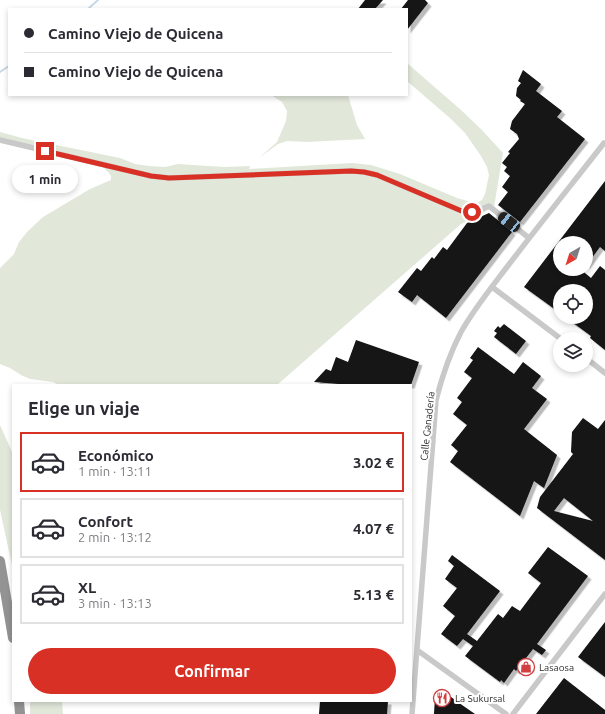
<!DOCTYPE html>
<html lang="es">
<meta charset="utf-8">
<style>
body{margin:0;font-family:Ubuntu,sans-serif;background:#f2f2f3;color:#2b2b33;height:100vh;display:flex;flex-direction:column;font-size:15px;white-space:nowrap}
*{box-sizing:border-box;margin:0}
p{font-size:13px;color:#7c7c81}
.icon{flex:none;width:22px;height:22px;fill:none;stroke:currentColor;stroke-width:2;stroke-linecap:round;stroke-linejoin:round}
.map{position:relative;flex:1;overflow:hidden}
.side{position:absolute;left:12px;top:384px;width:400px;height:318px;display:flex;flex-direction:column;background:#fff;border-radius:0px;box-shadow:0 2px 6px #0003}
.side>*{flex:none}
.banner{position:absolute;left:8px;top:8px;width:400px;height:88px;border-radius:0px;box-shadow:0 2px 6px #0003;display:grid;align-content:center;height:88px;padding:0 16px;background:#fff}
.needle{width:26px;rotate:219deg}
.buttons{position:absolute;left:553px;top:236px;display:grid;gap:8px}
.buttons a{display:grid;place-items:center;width:40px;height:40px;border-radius:50%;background:#fff;box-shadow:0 2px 6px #0003;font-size:20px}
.end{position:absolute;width:18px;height:18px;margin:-9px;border:5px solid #d93025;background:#fff;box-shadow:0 0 0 2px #fff}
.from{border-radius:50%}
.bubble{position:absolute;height:28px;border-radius:14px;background:#fff;box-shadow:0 2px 6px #0003;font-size:13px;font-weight:700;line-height:28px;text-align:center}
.car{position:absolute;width:12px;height:24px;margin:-12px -6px;border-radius:5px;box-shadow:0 0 3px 1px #0007;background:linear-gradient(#222 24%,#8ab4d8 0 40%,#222 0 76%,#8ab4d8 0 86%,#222 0)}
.banner b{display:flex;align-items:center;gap:14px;height:38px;font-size:15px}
.banner b+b{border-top:1px solid #e1e1e2}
.banner i{width:10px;height:10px;background:#2b2b33}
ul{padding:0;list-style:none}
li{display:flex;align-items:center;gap:12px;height:60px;margin:0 8px 6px;padding:0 8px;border:2px solid #e1e1e2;border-radius:0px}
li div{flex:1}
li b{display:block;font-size:15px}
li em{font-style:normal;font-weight:700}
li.on{border-color:#d93025}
li>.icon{width:36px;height:36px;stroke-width:1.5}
h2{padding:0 16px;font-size:18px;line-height:48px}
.primary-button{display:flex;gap:8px;margin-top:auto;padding:8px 16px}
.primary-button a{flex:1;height:46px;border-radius:24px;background:#d93025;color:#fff;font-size:16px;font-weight:700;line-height:46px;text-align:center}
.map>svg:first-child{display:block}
.green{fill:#e1e8da}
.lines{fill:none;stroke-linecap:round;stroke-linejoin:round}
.stream{stroke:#c8d9e6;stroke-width:2}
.building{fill:#131313;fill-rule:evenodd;filter:url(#shadow)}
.minor{stroke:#c9c9c9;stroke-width:5.5}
.motorway{stroke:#939393;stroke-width:10}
.route{stroke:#d93025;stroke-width:5}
.labels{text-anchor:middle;stroke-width:4;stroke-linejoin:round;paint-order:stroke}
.street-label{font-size:10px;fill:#2c2c2c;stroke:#fff}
.poi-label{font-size:10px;fill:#2c2c2c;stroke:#fff;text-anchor:start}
</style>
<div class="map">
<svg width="605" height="714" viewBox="0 0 605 714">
<defs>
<filter id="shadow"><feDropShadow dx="3.5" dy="3.5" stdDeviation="0" flood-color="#0004"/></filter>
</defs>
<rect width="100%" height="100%" fill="#fff"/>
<path class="green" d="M 407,63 L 461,110 L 482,130 L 503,153 L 494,207 L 461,224 L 277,385 L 59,385 L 53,382 L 30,379 L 21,375 L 10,368 L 0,364 L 0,268 L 14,254 L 19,242 L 27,232 L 43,217 L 90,189 L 111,180 L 111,176 L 108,172 L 103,167 L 0,143 L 0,132 L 22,138 L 120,158 L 135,164 L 149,166 L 165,167 L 178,164 L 224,167 L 250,166 L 249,169 L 352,163 L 371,165 L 400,174 L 457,198 L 471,202 L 477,203 L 482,200 L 485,194 L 489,175 L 487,167 L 481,156 L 465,133 L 451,119 L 407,81 Z
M 271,95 L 348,95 L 357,125 L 365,139 L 307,142 L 287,141 L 278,144 L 259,158 L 277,142 L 286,121 L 287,111 L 282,102 Z
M 0,425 L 13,454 L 13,570 L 0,510 Z
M 30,701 L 62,701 L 63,714 L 30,714 Z"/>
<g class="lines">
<path class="stream" d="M 88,9 L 98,0
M 0,72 L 9,66"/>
</g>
<path class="building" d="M 365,0 L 383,0 L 375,9 L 358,9 Z
M 408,0 L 425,0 L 428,3 L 407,30 L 407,9 L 401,9 Z
M 523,70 L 541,84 L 536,91 L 562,111 L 557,117 L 585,139 L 520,222 L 498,205 L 508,192 L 502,187 L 510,176 L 504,171 L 507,167 L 502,163 L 510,153 L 508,152 L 519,139 L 517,134 L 510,129 L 512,121 L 525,104 L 520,101 L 521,100 L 516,96 L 517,88 L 521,83 L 518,81 Z
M 605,181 L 605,251 L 600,247 L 586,266 L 586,243 L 560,243 L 560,269 L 580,269 L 591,278 L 600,266 L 605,270 L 605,350 L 590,338 L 591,336 L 565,317 L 586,317 L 586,291 L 560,291 L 560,313 L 524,287 Z
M 489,213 L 512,232 L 446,318 L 417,295 L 412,302 L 398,292 L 417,268 L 421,271 L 432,257 L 434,259 L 443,247 L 447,250 L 467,223 Z
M 504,324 L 526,341 L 516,354 L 494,337 L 497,333 L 494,331 L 498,326 L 500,328 Z
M 356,340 L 419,362 L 411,385 L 351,385 L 314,382 L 326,369 L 331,371 L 336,357 L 348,362 Z
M 478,347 L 514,374 L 523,362 L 541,376 L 532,388 L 547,399 L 524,429 L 557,455 L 544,488 L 534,481 L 520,516 L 450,462 L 458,451 L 451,445 L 467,425 L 453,414 L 462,402 L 457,398 L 472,378 L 464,372 L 473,360 L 470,358 Z
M 583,418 L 598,429 L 605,420 L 605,560 L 537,508 L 540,497 L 573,454 L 571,452 L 572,432 ZM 564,498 L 593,521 L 554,511 Z
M 548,547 L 588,576 L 537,644 L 546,650 L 542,655 L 533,649 L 516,671 L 514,669 L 504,683 L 501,680 L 500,682 L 465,656 L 473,646 L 463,639 L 457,646 L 441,634 L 455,616 L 443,606 L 457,588 L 445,579 L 454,566 L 448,561 L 452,555 L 500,591 L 467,634 L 477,641 L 498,614 L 503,618 L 512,606 L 520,611 L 541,583 L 528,573 Z
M 605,622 L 605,677 L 578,657 Z
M 564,678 L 605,710 L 605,714 L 536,714 Z
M 440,689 L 462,705 L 475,714 L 434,714 L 435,696 Z
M 320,701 L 388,701 L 387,714 L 319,714 Z"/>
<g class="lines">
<path class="minor" d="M 0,140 L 151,176 L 169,178 L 351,171 L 364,172 L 377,175 L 464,212 L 479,210 L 489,206 L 529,238
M 492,287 L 561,339
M 586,358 L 605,373
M 417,650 L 506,714
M 412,714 L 436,400 C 442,377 450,353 461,332 C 474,309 491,288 507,267 C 539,225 572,184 604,143
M 513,714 L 605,594"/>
<path class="motorway" d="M 0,561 L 13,638
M 19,701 L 20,714"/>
</g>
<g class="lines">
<path class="route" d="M 45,151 L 151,176 L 169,178 L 351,171 L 364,172 L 377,175 L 464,212 L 472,212"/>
</g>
<defs>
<g id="shop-ring" transform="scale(0.9)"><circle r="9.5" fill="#fff" stroke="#d13f41" stroke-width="1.5"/><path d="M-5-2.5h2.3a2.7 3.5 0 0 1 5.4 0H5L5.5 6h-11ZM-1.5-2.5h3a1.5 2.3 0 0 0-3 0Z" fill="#d13f41"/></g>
<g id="restaurant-ring" transform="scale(0.9)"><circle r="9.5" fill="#fff" stroke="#d13f41" stroke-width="1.5"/><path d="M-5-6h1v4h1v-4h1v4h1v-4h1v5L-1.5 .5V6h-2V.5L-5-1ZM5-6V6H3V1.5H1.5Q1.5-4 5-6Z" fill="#d13f41"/></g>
</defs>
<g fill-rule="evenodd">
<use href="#shop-ring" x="526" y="667"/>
<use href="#restaurant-ring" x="442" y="698"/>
</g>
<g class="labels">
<g class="street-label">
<text transform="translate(427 426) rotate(-84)" y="4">Calle Ganadería</text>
</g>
<g class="poi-label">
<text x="539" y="671">Lasaosa</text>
<text x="455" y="702">La Sukursal</text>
</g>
</g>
</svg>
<div class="buttons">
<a><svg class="needle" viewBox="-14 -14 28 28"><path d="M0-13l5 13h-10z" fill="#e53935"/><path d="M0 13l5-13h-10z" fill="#7c7c81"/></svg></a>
<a><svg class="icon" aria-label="locate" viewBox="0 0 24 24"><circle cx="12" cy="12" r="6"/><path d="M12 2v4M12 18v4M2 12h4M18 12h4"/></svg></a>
<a><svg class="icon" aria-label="layers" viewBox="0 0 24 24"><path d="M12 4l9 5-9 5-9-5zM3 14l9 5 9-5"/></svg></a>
</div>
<i class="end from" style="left:472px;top:212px"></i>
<i class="end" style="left:45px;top:151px"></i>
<div class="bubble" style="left:12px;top:165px;width:66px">1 min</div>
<i class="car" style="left:509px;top:222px;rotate:308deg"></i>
<div class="banner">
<b><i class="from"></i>Camino Viejo de Quicena</b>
<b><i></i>Camino Viejo de Quicena</b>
</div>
<section class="side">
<h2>Elige un viaje</h2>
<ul>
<li class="on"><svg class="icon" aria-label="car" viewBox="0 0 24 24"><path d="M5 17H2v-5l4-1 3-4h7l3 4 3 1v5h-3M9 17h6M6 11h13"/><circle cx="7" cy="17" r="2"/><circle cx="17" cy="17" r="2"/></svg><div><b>Económico</b><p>1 min · 13:11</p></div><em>3.02 €</em></li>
<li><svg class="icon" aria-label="car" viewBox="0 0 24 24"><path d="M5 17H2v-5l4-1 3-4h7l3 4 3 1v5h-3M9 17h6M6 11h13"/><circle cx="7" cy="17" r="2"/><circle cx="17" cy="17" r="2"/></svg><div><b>Confort</b><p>2 min · 13:12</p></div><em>4.07 €</em></li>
<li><svg class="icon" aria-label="car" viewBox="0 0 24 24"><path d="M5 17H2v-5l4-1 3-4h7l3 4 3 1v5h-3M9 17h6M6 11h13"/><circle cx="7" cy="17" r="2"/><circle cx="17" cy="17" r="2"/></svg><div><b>XL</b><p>3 min · 13:13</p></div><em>5.13 €</em></li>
</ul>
<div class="primary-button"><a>Confirmar</a></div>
</section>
</div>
